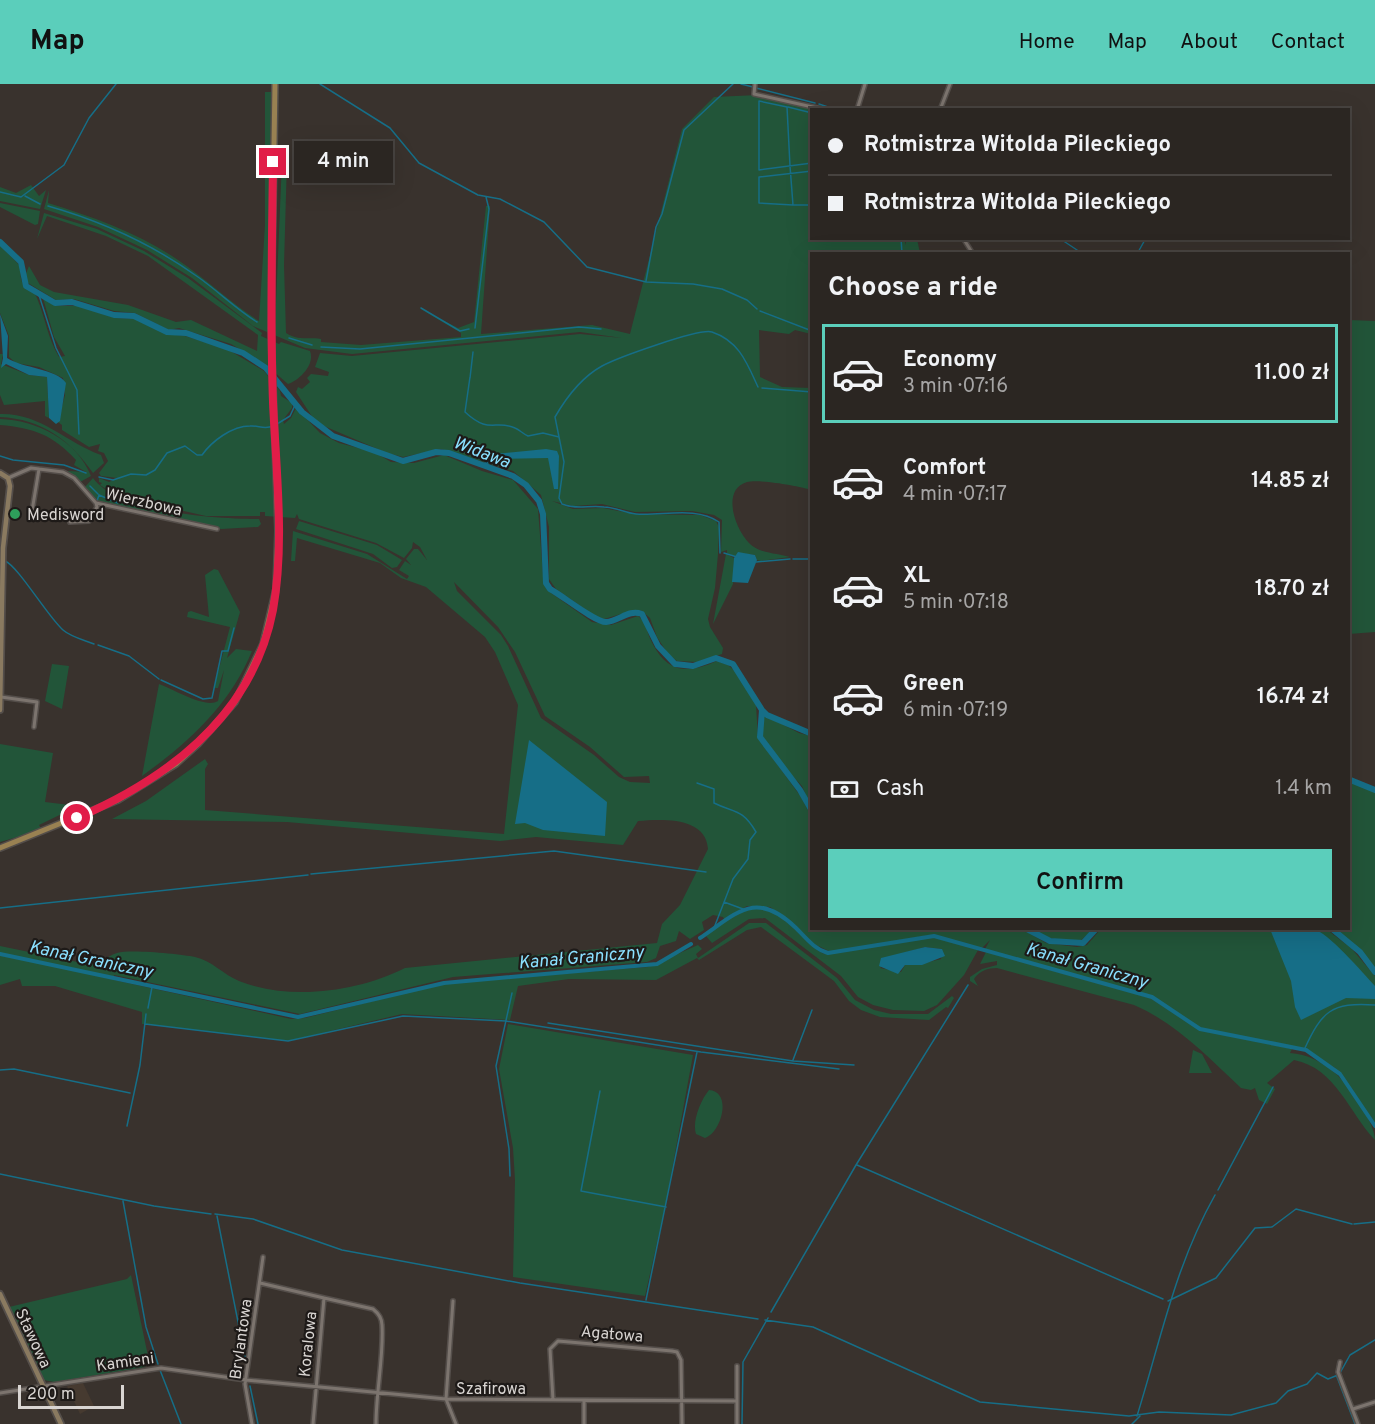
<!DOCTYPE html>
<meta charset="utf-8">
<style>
body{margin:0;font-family:Overpass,sans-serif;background:#332e2a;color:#f1f3f6;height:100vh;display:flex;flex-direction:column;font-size:22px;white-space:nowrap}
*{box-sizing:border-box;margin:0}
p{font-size:20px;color:#a6a5a5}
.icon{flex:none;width:33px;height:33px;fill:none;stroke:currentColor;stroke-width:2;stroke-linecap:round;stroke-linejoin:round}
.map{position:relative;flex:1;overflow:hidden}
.panel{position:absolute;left:810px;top:168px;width:540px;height:678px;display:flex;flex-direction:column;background:#2b2622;border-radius:0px;box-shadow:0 6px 24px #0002,0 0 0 2px #474340}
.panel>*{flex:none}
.guide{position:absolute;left:810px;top:24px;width:540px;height:132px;border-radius:0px;box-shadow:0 6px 24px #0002,0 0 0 2px #474340;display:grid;align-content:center;height:132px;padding:0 18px;background:#2b2622}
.scale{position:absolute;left:18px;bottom:15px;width:106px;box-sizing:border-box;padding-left:6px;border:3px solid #d9d5d2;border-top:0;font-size:16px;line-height:21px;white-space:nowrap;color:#d9d5d2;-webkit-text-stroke:4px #1e1a18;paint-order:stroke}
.end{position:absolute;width:27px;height:27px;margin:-14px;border:8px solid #e11d48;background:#fff;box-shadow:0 0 0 3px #fff}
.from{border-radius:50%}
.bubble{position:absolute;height:42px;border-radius:0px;background:#2b2622;box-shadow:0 6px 24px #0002,0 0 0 2px #474340;font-size:20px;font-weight:600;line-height:42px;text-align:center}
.guide b{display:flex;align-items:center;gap:21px;height:57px;font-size:22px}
.guide b+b{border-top:2px solid #474340}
.guide i{width:15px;height:15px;background:#f1f3f6}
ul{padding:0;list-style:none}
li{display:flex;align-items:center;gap:18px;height:99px;margin:0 12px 9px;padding:0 6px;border:3px solid transparent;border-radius:0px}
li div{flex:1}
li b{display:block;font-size:22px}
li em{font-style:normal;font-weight:600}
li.active{border-color:#5bcebb}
li>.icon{width:54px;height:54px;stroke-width:1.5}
h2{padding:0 18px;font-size:27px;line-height:72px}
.pay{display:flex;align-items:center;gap:15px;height:66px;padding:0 18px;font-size:22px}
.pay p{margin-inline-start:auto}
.button{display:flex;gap:12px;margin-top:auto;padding:12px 18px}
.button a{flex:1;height:69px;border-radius:0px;background:#5bcebb;color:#111;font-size:24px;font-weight:600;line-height:69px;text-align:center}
header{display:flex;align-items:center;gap:36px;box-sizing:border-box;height:84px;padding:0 30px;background:#5bcebb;color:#111}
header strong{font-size:28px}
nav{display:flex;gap:33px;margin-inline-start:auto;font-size:21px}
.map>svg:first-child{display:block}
.built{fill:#463a30}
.green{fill:#225539;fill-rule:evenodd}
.water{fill:#166e87}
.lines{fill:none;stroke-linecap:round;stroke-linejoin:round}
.stream{stroke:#166e87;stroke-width:1.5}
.canal{stroke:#166e87;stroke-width:4}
.river{stroke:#166e87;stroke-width:6}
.street-casing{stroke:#544e4a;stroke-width:6}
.secondary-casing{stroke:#544e4a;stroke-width:8}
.primary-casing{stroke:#544e4a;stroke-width:8}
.street{stroke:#7c746e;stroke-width:3}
.secondary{stroke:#8a7a60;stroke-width:4.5}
.primary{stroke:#998152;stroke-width:5}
.route{stroke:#e11d48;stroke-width:8}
.leisure-dot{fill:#2e9e5b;stroke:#1e1a18;stroke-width:2}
.labels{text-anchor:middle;stroke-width:4.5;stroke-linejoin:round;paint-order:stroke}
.street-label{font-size:16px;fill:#d9d5d2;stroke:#1e1a18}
.poi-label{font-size:16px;fill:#d9d5d2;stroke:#1e1a18;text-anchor:start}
.water-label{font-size:18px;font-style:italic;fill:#8ae0ff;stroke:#1e1a18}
</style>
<header>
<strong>Map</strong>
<nav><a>Home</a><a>Map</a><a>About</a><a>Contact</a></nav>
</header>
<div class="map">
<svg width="1375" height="1340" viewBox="0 0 1375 1340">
<rect width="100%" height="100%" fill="#39322d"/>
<path class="built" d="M 83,1299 L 94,1322 L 80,1330 L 67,1302 Z"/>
<path class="green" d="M 265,8 L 271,8 L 268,244 L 275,243 L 282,77 L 287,76 L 284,181 L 286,249 C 298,257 309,253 321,255 L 321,258 L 361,261 L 461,253 L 461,249 L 419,224 L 458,244 L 474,238 L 486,122 L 490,122 L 481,250 L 592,241 L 630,250 L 682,45 L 714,13 L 758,11 L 819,25 L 812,26 L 812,154 L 904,155 L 906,161 L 906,155 L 917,155 L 920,169 L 812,170 L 811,250 L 795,246 L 789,250 L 759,246 L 760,293 L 782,303 L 811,304 L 811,406 C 799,402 759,395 747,398 C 719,406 737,452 754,463 C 762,469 780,470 790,473 L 761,477 L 757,476 L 755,471 L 739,469 L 737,473 L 727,469 L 727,466 L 721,468 L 722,436 L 714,431 L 692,427 L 635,428 L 602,420 L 573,422 L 552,417 L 573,425 L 603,424 L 634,430 L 700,431 L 716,437 L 719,443 L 718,470 L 715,504 L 708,535 L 710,543 L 723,564 L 722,570 L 697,578 L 677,577 L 668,570 L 657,553 L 650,534 L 642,527 L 635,526 L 604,535 L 595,532 L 556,505 L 549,495 L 549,443 L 541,411 L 513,387 L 441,365 L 403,373 L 387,369 L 324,342 L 313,334 L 296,308 L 298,303 L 302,305 L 310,298 L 307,294 L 311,290 L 328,292 L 329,288 L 315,283 L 320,269 L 352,272 L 580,250 L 622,254 L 580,248 L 352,270 L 305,264 L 253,242 L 192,194 L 147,166 L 98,143 L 44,125 L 49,106 L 48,119 C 93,133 139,149 178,176 C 206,195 231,219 259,237 L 265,141 Z
M 31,101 L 39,112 L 46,106 L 40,125 L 0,117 L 0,103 L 16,109 Z
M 0,119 L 40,127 L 38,140 L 35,141 L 0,123 Z
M 44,129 L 97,145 L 144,167 L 188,194 L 262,249 L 261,252 L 279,260 L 281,258 L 310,267 C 315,280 301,295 288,300 L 265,280 L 231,260 L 179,244 L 169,246 L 135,229 L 114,227 L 74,215 L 56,216 L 28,199 L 25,192 L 29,182 L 40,201 L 54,208 L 128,221 L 176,238 L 191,236 L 257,267 L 258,251 L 148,172 L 106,152 L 47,132 L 37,155 Z
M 0,161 L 21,183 C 18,208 31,199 37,214 C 45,233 48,255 59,273 L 65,272 L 54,253 L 43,214 L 56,222 L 78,222 L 115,234 L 135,235 L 167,250 L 185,252 L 227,265 L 264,287 L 280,307 L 281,312 L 292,319 L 292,324 L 283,336 L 284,340 L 291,334 L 296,324 L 320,349 L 339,359 L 374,368 L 391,378 L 414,379 L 444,371 L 482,387 L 513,396 L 538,425 L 543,491 L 545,502 L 551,509 L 592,538 L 611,541 L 638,532 C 645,537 646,544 649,552 C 664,587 683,592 717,577 L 728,581 L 737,589 L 756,621 L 758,654 L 801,713 L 811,732 L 812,844 L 1015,845 L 1029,849 L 1046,859 L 1077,863 L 1087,861 L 1101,845 L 1326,845 L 1351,864 L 1375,892 L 1375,1040 L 1335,984 L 1307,966 L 1201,945 L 1154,913 L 985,865 L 990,856 L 982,864 L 930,851 L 831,868 L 814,860 L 793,840 L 770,823 L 747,822 L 724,835 L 723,833 L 713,831 L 702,838 L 704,846 L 690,855 L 679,847 L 676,857 L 660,862 L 656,874 L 647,878 L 453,893 L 300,930 L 114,891 L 114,896 L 291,935 L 305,934 L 446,899 L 648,883 L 698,861 L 702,865 L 696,870 L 698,874 L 749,839 L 766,839 L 837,894 L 855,916 L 874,926 L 891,930 L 928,930 L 952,912 L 954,914 L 948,924 L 946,923 L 929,936 L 880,933 L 861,926 L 849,917 L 834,897 L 761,843 L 747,846 L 699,876 L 697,874 L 656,896 L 569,895 L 518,902 L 510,936 L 402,930 L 288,957 L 142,940 L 142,928 L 55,902 L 22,902 L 20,895 L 0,901 L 0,862 L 87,880 C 104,881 104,873 117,869 C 130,865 180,870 195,873 C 211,876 224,891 239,897 C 291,917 357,908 405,884 L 657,859 L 662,840 L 680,821 L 708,765 C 706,732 661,735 638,737 L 623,761 L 536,753 L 500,757 L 287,738 L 112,735 L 146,717 L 205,675 L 208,680 L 205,685 L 205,726 L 504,750 L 518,621 L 495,568 L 485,553 L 426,503 L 401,494 L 380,479 L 297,454 L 295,477 L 291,477 L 293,447 L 367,470 L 407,495 L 409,492 L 399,486 L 405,477 L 411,481 L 406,475 L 414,465 L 418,465 L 427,476 L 420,463 L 413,458 L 412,464 L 404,474 L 376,459 L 299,435 L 297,430 L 295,434 L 265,432 L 265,428 L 260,428 L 260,432 L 206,432 L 117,412 L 100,401 L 102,399 L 99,398 L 99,394 L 109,398 L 117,394 L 101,392 L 99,389 L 108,377 L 104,369 L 98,367 L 100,360 L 89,363 L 62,346 L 62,341 L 58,338 L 65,311 L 63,294 L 39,283 L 16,279 L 9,273 L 9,252 L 0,229 ZM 454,498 L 498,543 L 515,568 L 545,632 L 590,663 L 624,693 L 649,692 L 650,699 L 630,698 L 619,693 L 594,671 L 541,634 L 508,562 L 501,551 L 457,507 Z
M 1349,236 L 1375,237 L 1375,548 L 1349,550 Z
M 0,270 L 3,270 L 1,280 L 29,291 L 47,293 L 49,334 L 45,332 L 45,317 L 4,321 L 0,311 Z
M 0,330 C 41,329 65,358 101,371 L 104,379 L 93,389 C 70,356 42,335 0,333 Z
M 0,335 C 36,336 77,356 91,392 L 80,398 L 68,387 L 86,388 L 74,381 L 76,376 C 53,351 34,344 0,341 Z
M 93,394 C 118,429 219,435 259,435 L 261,440 L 258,443 L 221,445 L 99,418 L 85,403 Z
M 299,437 L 377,461 L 402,476 L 397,483 L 392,484 L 373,470 L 296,445 Z
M 726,470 L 734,474 L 733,500 L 713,540 Z
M 214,485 L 218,486 L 240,528 L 227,574 L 236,565 L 252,567 C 230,621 188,659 142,692 L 159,600 C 175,606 206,625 218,617 L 224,586 L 218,604 L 214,604 L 230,543 L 187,533 L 188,528 L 191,527 L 209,533 L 205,491 Z
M 52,580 L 69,582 L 62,625 L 45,617 Z
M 763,630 L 799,649 L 811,652 L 811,723 L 802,702 L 782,681 L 762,651 Z
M 0,660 L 53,669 L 45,718 L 78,722 L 39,741 L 42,746 L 0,758 Z
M 1349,696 L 1375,707 L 1375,884 L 1336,845 L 1348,844 Z
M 761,824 C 788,830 801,857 824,870 L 933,853 L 978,866 L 964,891 L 937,921 L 924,927 L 893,926 L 873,921 L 858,913 L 841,892 L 765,834 L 749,835 L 712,859 L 706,852 C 723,840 739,823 761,824 ZM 925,863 L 942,865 L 941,875 L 917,881 L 905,881 L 901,888 L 880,884 L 897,871 Z
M 1033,845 L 1094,844 L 1094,845 L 1080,857 L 1047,854 Z
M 986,868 L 1150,914 L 1200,946 L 1292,965 L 1290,969 C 1307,970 1322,978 1335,989 C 1349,1001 1375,1039 1375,1056 C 1349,1029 1336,984 1294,976 L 1267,999 L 1275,1005 L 1267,1020 L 1259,1016 L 1255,1004 L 1251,1006 L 1241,1004 C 1208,973 1176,939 1134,921 L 997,884 C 988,884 979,887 974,895 L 978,902 L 970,897 L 970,893 L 982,885 L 997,881 L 997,877 L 980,880 Z
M 508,940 L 693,971 L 666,1118 L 645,1212 L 513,1193 L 515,1096 L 513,1064 L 499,985 Z
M 1193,966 L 1202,970 L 1212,989 L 1189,989 Z
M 709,1006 C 733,1008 721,1049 705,1054 L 696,1050 C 692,1038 700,1017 709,1006 Z
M 131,1191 L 148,1272 L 145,1283 L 54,1298 L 44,1296 L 9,1223 L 127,1195 Z"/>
<path class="water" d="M 0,230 L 8,252 L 7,274 C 22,284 57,285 66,299 L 60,337 L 56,340 L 49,334 L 47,293 L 29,291 L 6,280 L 1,284 L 3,274 Z
M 546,365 L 557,367 L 559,372 L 558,405 L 554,405 L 548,374 L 500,375 L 482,382 L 490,371 L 495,370 Z
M 738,468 L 755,471 L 757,476 L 748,499 L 732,498 L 734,474 Z
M 529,656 L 607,718 L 605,752 L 543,746 L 525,739 L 515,740 Z
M 1270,845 C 1282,844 1300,841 1312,844 C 1329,849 1363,889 1375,902 L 1375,915 L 1346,914 L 1301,936 L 1295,923 L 1291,897 Z
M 925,863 L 942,865 L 945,872 L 922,881 L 905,881 L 898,890 L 879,882 L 881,874 Z"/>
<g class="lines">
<path class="stream" d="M 320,0 L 390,44 L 419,79 L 478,111 L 500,115 L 544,138 L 587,183 L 646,198 L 693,200 L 722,205 L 747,216 L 757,225
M 741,0 L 753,3
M 756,4 L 815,19
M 819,20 L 831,24
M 788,23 L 812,29
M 812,79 L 759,86 L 759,17 L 787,23 L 790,82 L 793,121 L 759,119 L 759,93 L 812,87
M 0,108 L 21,113 L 64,81 L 89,34 L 116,0
M 25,112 L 40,120
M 794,121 L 812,121
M 48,122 C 101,137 152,160 198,193 C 218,207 236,225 257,238
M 901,154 L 902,170
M 1059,154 L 1083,170
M 1137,170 L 1146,154
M 646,197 L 656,143 L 662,130 L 684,46 L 733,0
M 38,208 L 56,264 L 77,306 L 79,350
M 421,224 L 460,247 L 469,245
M 760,227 L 812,247
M 475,244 L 489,125 L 486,113
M 289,254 L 312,261
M 321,263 L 360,265 L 579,243 L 601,245
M 470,293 L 465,328 C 490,351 494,335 515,344 C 520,346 523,350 528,352 L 543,349 L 559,353
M 470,294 L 473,268
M 762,304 L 812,308
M 277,340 L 290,332 L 296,319
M 0,372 L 13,376 L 64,381 L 86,389
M 99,393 L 113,396 L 131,390 L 146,391 L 155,386 L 167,369 L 185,362 L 197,371 L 202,371 C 212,357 232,342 250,342 C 258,341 264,346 273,342
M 90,402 L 98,410
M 97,417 L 99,411 L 118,419
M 720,469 L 719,438 C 696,422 663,432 636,430 C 625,429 615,423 604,423 C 589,421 577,426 562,420 L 559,414 L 564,378 L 555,333 C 566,314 582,293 602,282 C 617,274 699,244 712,248 C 739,257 747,279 758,303
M 724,469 L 737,473
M 793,475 L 812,475
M 5,477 C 18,482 48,533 63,546 C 71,553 84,556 94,560
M 756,478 L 790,475
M 98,561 L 129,572 L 159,595
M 161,596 L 203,615 L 212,614 L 222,567 L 228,567 L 234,544
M 697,699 L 714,705 L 714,719 C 734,729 742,724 756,748 L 750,756 L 748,775 L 733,795 L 714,844
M 311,790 L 554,767 L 706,788
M 724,818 L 743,825
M 0,824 L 308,791
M 148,924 L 152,903
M 548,939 L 793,977 L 854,981
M 145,940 L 288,957 L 403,932 L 506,937 L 701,968 L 839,985
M 1304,966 C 1322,927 1331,918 1375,921
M 793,976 L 812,926
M 0,986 L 14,985 L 130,1009
M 600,1007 L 581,1107 L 666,1123
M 127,1042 L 140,981 L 146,930
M 857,1081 L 1163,1215
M 0,1090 L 154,1122 L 211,1130
M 510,1092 L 509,1065 L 496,982 L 512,909
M 1218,1106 L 1273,1003
M 123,1117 L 146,1243 L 158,1280
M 215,1130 L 253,1135 L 342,1166 L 520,1199 L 758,1235
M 217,1132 L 245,1273
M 1354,1140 L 1375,1138
M 646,1216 L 697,968
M 1168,1217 L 1216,1194 L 1255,1144 L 1272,1143 L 1296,1125 L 1352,1140
M 771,1228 L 856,1081 L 968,901
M 765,1236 L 813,1243 L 980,1318 L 1129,1332 L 1159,1328 L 1231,1331 L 1276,1319 L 1288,1307 L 1307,1300 L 1317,1289 L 1328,1295 L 1338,1291
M 160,1286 L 181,1340
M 1340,1289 L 1350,1271 L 1375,1256
M 1337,1293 L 1355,1340
M 250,1302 L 258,1340
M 1137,1332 C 1161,1255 1175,1182 1215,1111
M 742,1340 L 743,1278 L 768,1234
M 1132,1340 L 1140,1332"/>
<path class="canal" d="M 700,854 C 737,829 756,805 796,844 C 806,854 814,865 828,869 L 934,852 L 1152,913 L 1200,945 L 1306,966 L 1340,990 L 1375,1042
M 0,870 L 298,933 L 444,899 L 657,880 L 691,860"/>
<path class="river" d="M 0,158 L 21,178 L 26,202 L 55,219 L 72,218 L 114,231 L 134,232 L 167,248 L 186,249 L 243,269 L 266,284 L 302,328 L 333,352 L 403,377 L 436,368 L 449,369 L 513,392 L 526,401 L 539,417 L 543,430 L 546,499 L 550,505 C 563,512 595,538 606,538 C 620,537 628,525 642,530 L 658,562 L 675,580 L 693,582 L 716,574 L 733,580 L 762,626 L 760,653 L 800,706 L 812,727
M 762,626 L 767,631 L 812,650
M 1348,695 L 1375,706
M 1025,844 L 1050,857 L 1083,859 L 1097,844
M 1331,844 L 1360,868 L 1375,888"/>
<g class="street-casing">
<path id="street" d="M 755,0 L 754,10 L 826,26
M 857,26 L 865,0
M 940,26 L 950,0
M 963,154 L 973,170
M 8,394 L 31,384 L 63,388 L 74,394 L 96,419 L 217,445
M 32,427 L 39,385
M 70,438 L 89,437 L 97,423 L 96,419
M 1,613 L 37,618 L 34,643
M 260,1199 L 324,1214 L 313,1340
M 324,1214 L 373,1225 C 378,1229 382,1234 382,1241 C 384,1271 376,1308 376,1340
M 453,1217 L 446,1315 L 456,1340
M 1340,1278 L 1338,1288 L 1358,1340
M 0,1309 L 161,1284 L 246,1296 L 446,1315 L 737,1317
M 553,1316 L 550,1265 L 558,1257 L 672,1267 L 677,1268 L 681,1276 L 682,1340
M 584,1317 L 584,1340
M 1353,1325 L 1375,1318
M 252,1340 L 245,1300 L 263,1173
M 737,1340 L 737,1282"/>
</g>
<g class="secondary-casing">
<path id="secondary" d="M 0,389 L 8,394 L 10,402 L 3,464 L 0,626
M 0,1210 L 61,1340"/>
</g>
<g class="primary-casing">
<path id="primary" d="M 0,764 L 118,716 L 176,680 L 198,660 L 235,618 L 263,560 L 276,505 L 278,447 L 271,244 L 275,0"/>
</g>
<use href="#street" class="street"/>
<use href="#secondary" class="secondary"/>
<use href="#primary" class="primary"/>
</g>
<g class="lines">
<path class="route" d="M 77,734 C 169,694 253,630 273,526 C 285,459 276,386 273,318 C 270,238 272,158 273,78"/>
</g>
<circle class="leisure-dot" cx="15" cy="430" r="6"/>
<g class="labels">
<g class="street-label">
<text transform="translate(144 417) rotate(13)" y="6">Wierzbowa</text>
<text transform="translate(612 1249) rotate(5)" y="6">Agatowa</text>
<text transform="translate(34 1254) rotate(65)" y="6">Stawowa</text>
<text transform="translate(240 1255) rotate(-82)" y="6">Brylantowa</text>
<text transform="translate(307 1260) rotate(-84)" y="6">Koralowa</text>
<text transform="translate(125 1277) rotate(-8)" y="6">Kamieni</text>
<text x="491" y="1310">Szafirowa</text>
</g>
<g class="poi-label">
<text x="27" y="436">Medisword</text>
</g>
<g class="water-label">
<text transform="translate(482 368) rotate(21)" y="6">Widawa</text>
<text transform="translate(581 873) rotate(-5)" y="6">Kanał Graniczny</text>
<text transform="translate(91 875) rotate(12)" y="6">Kanał Graniczny</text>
<text transform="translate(1087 881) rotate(16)" y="6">Kanał Graniczny</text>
</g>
</g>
</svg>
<div class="scale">200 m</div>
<i class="end from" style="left:77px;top:734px"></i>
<i class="end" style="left:273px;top:78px"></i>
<div class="bubble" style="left:294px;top:57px;width:99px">4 min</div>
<div class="guide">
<b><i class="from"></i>Rotmistrza Witolda Pileckiego</b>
<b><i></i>Rotmistrza Witolda Pileckiego</b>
</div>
<section class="panel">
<h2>Choose a ride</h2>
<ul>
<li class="active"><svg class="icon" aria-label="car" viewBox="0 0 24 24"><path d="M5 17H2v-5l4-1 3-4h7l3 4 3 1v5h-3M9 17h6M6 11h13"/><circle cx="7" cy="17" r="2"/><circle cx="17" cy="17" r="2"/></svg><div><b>Economy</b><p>3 min · 07:16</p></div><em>11.00 zł</em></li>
<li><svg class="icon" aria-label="car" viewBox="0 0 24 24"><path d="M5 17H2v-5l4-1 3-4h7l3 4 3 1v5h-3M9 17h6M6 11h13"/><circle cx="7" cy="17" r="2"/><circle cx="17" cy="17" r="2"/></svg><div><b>Comfort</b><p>4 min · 07:17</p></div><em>14.85 zł</em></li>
<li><svg class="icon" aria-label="car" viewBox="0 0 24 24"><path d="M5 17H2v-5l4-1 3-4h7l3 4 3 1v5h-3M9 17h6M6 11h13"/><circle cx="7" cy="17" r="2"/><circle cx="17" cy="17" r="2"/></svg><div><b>XL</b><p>5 min · 07:18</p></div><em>18.70 zł</em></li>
<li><svg class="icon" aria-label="car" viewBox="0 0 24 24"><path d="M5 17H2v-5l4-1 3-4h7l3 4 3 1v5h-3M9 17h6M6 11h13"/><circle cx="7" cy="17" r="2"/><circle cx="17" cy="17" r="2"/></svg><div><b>Green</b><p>6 min · 07:19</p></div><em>16.74 zł</em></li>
</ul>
<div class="pay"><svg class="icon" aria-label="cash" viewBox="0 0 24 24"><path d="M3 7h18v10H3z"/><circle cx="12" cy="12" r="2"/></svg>Cash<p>1.4 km</p></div>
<div class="button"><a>Confirm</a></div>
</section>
</div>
